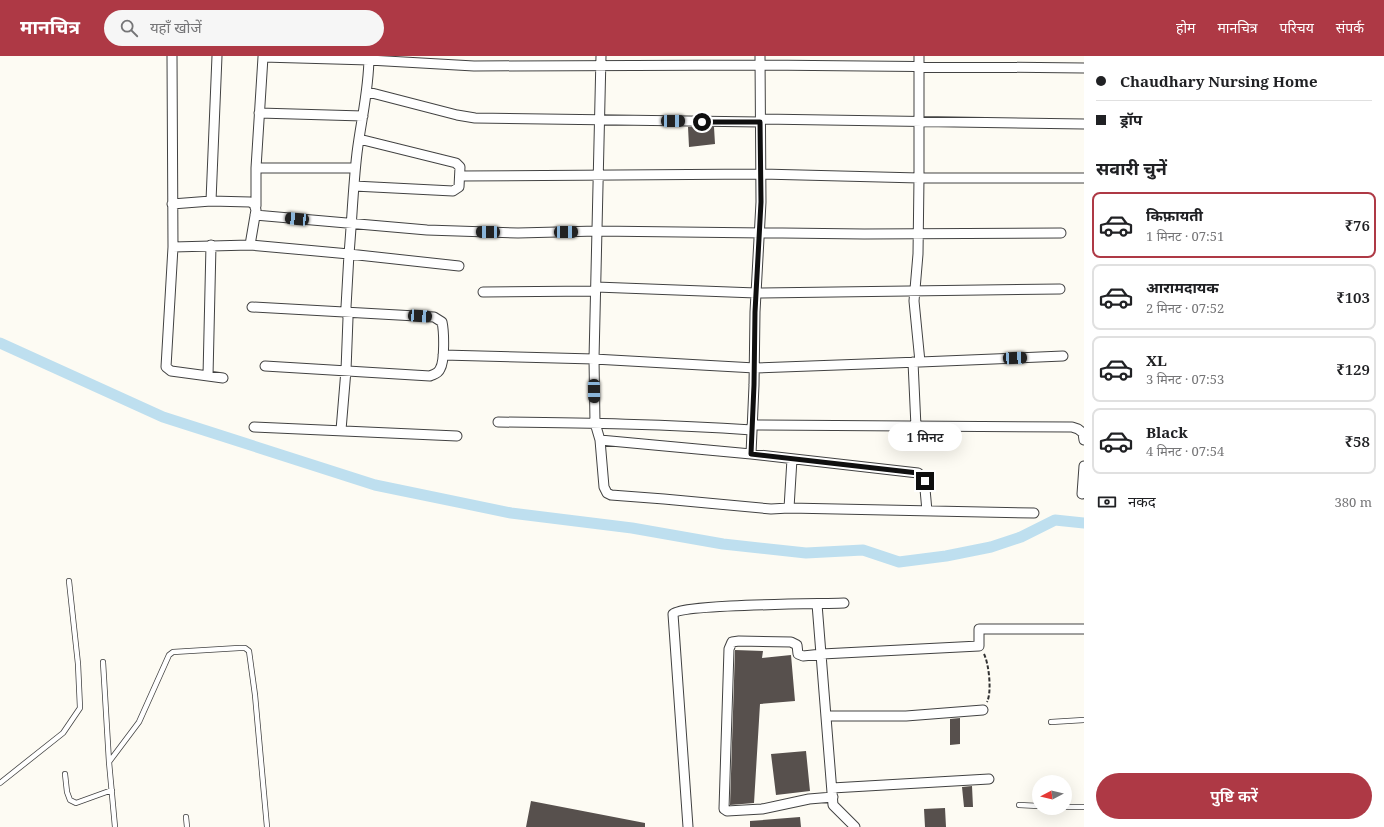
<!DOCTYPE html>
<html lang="hi">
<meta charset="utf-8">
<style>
body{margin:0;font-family:"Noto Serif","Noto Sans Devanagari",serif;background:#f6f6f6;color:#202124;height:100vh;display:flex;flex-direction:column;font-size:15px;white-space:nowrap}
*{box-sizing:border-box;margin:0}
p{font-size:13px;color:#757577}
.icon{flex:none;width:22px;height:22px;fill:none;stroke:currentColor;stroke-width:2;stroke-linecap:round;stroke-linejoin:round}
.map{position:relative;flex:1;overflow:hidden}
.side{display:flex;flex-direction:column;background:#fff;width:300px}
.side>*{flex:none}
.guide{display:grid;align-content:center;height:88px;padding:0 12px;background:#fff}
.needle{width:26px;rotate:263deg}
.buttons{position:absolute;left:1032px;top:719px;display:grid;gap:8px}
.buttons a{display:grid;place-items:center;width:40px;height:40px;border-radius:50%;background:#fff;box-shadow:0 4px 16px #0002;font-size:20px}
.end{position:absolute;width:18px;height:18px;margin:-9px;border:5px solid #0f0f0f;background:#fff;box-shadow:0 0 0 2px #fff}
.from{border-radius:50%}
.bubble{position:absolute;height:28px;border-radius:14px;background:#fff;box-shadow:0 4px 16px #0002;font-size:13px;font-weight:600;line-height:28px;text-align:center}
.car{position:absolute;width:12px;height:24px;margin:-12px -6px;border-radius:5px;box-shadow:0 0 3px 1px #0007;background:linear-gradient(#222 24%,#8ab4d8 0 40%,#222 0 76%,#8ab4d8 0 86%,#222 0)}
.guide b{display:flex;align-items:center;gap:14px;height:38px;font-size:15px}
.guide b+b{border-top:1px solid #e0e0e0}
.guide i{width:10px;height:10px;background:#202124}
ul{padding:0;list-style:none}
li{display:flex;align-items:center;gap:12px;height:66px;margin:0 8px 6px;padding:0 4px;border:2px solid #e0e0e0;border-radius:8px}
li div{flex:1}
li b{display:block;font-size:15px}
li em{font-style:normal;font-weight:600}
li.active{border-color:#ae3945}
li>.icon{width:36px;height:36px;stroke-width:1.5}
h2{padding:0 12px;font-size:18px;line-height:48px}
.pay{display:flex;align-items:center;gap:10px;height:44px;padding:0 12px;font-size:15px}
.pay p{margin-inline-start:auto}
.primary-button{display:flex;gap:8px;margin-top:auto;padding:8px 12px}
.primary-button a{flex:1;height:46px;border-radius:24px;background:#ae3945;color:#fff;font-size:16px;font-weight:600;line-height:46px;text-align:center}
header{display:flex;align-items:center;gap:24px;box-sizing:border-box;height:56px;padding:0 20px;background:#ae3945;color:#fff}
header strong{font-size:19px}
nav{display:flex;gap:22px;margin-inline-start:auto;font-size:14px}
.search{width:280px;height:36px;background:#f6f6f6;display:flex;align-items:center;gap:10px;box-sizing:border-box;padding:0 14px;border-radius:22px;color:#757577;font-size:15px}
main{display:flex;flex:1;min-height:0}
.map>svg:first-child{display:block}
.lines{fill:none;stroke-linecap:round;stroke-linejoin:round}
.canal{stroke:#bedfef;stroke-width:11}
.building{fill:#57504d}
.service-casing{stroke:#424242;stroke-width:6}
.minor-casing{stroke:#424242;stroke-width:11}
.path{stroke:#313131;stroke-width:2;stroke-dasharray:4 2;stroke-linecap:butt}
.service{stroke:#fff;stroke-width:4.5}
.minor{stroke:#fff;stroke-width:9}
.route{stroke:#0f0f0f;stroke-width:5}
</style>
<header>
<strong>मानचित्र</strong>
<div class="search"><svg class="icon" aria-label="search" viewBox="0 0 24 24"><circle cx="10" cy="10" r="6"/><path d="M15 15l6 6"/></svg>यहाँ खोजें</div>
<nav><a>होम</a><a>मानचित्र</a><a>परिचय</a><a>संपर्क</a></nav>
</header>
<main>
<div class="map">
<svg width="1084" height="771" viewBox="0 0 1084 771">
<rect width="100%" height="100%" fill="#fdfbf3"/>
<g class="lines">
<path class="canal" d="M 0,287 L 163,361 L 375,429 L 511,457 L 632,472 L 723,488 L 806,497 L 863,494 L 899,506 L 946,500 L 991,491 L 1021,481 L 1055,464 L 1084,467"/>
</g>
<path class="building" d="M 688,71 L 714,71 L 715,88 L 689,91 Z
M 735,594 L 763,595 L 762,602 L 791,599 L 795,645 L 760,648 L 754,747 L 730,749 Z
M 960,662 L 960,688 L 950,689 L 950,663 Z
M 806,695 L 810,735 L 776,739 L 771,698 Z
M 972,730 L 973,751 L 964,751 L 962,731 Z
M 531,745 L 645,767 L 645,771 L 526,771 Z
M 945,752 L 946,771 L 925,771 L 924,753 Z
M 800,761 L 801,771 L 750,771 L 750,765 Z"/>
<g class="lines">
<g class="service-casing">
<path id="service" d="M 103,606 L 109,706 L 139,666 L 169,599 L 173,596 L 239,592 L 245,592 L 249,595 L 255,639 L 267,771
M 1051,666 L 1084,664
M 109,706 L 115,771
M 65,718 L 67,736 L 70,744 L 76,747 L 112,734
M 0,727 L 63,677 L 80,652 L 78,608 L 69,525
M 1019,749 L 1039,750
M 1065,751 L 1084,751
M 186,761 L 187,771"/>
</g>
<g class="minor-casing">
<path id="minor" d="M 172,0 L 173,191 L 166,311 L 171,315 L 223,322
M 601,0 L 594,303 L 595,367 L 600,384 L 604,431 L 607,437 L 611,439 L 664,443 L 771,453 L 789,452
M 368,36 L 457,59 L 475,62 L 760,66
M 259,57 L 363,60
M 760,63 L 1084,68
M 256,112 L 355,112
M 460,120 L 761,118 L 919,122 L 1084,122
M 354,130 L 453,135 L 459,131 L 460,111 L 456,107 L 359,83
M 211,145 L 217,0
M 172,148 L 211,145 L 250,146 L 254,148 L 256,154 L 250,189
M 256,150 L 256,112 L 263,1 L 369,4 L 474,10 L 760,9 L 1084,12
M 255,159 L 427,174 L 518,177 L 597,175 L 864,178 L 1061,177
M 173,191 L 250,189 L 349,198 C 352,164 353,131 357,97 C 361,64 369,34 369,0
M 596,231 L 756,237 L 1060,233
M 483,236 L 595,235
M 252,251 L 434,261 L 442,266 C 444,275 445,305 440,313 C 438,318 434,318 430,320 L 265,310
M 443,299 L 594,303 L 755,312 L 920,306 L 914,245 L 918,198 L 919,122 L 919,0
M 913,306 L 916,371
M 920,306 L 1063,300
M 208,320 L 211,189
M 498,366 C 583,367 667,368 752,374
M 752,369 L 1072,371 L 1078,373 L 1083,377 L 1084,384
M 254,371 L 457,380
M 341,374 L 346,314 L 348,262 L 346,251 L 349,198 L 459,210
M 600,384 L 751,398 L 918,417 L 924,422 L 927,455
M 751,398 L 754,329 L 755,256 L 761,146 L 760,0
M 792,403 L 789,452 L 1034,457
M 1082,438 L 1084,410
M 817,548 L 833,749 L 855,771
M 827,660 L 906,660 L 983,654
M 832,732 L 989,723
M 833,741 L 809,743 L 762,753 L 727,755 L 724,753 L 729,593 L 732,586 L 739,585 L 791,586 L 797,589 L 798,598 L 803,600 L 822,598 L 979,590 L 979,573 L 1084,573
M 688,771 L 673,558 C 681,548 822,548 844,547"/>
</g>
<path class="path" d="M 984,598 C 989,608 992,636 987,646"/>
<use href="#service" class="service"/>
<use href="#minor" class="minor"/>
</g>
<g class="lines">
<path class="route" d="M 702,66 L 760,66 L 761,146 L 755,256 L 754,329 L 751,398 L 918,417 L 922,419 L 925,425"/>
</g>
</svg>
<div class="buttons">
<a><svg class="needle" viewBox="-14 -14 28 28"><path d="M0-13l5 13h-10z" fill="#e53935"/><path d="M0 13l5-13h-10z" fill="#757577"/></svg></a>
</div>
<i class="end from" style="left:702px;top:66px"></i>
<i class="end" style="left:925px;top:425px"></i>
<div class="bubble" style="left:888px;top:367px;width:74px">1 मिनट</div>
<i class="car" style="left:673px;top:65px;rotate:90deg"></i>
<i class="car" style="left:297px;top:163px;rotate:276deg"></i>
<i class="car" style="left:488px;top:176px;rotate:271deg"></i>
<i class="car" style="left:566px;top:176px;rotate:89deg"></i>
<i class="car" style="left:420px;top:260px;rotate:94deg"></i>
<i class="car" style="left:1015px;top:302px;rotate:87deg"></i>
<i class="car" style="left:594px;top:335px;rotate:179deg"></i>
</div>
<section class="side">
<div class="guide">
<b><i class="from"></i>Chaudhary Nursing Home</b>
<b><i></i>ड्रॉप</b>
</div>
<h2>सवारी चुनें</h2>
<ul>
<li class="active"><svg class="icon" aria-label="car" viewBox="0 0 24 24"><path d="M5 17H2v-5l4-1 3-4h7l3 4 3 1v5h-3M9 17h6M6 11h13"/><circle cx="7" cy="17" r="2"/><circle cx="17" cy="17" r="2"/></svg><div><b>किफ़ायती</b><p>1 मिनट · 07:51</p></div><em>₹76</em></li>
<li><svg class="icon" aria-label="car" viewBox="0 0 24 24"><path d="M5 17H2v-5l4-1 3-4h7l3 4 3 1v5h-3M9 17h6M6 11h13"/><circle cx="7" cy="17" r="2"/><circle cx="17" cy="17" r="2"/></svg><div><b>आरामदायक</b><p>2 मिनट · 07:52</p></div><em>₹103</em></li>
<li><svg class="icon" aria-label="car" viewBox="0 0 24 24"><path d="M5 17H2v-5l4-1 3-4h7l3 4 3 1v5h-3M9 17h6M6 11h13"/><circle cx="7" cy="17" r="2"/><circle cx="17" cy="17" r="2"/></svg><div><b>XL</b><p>3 मिनट · 07:53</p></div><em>₹129</em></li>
<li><svg class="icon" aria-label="car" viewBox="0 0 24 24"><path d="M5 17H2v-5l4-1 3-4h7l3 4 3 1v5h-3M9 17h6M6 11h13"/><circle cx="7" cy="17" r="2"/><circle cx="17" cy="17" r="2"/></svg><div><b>Black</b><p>4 मिनट · 07:54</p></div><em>₹58</em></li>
</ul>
<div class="pay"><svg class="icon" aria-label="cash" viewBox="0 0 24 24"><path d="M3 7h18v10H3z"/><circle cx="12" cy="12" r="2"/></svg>नकद<p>380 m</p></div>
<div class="primary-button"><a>पुष्टि करें</a></div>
</section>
</main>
